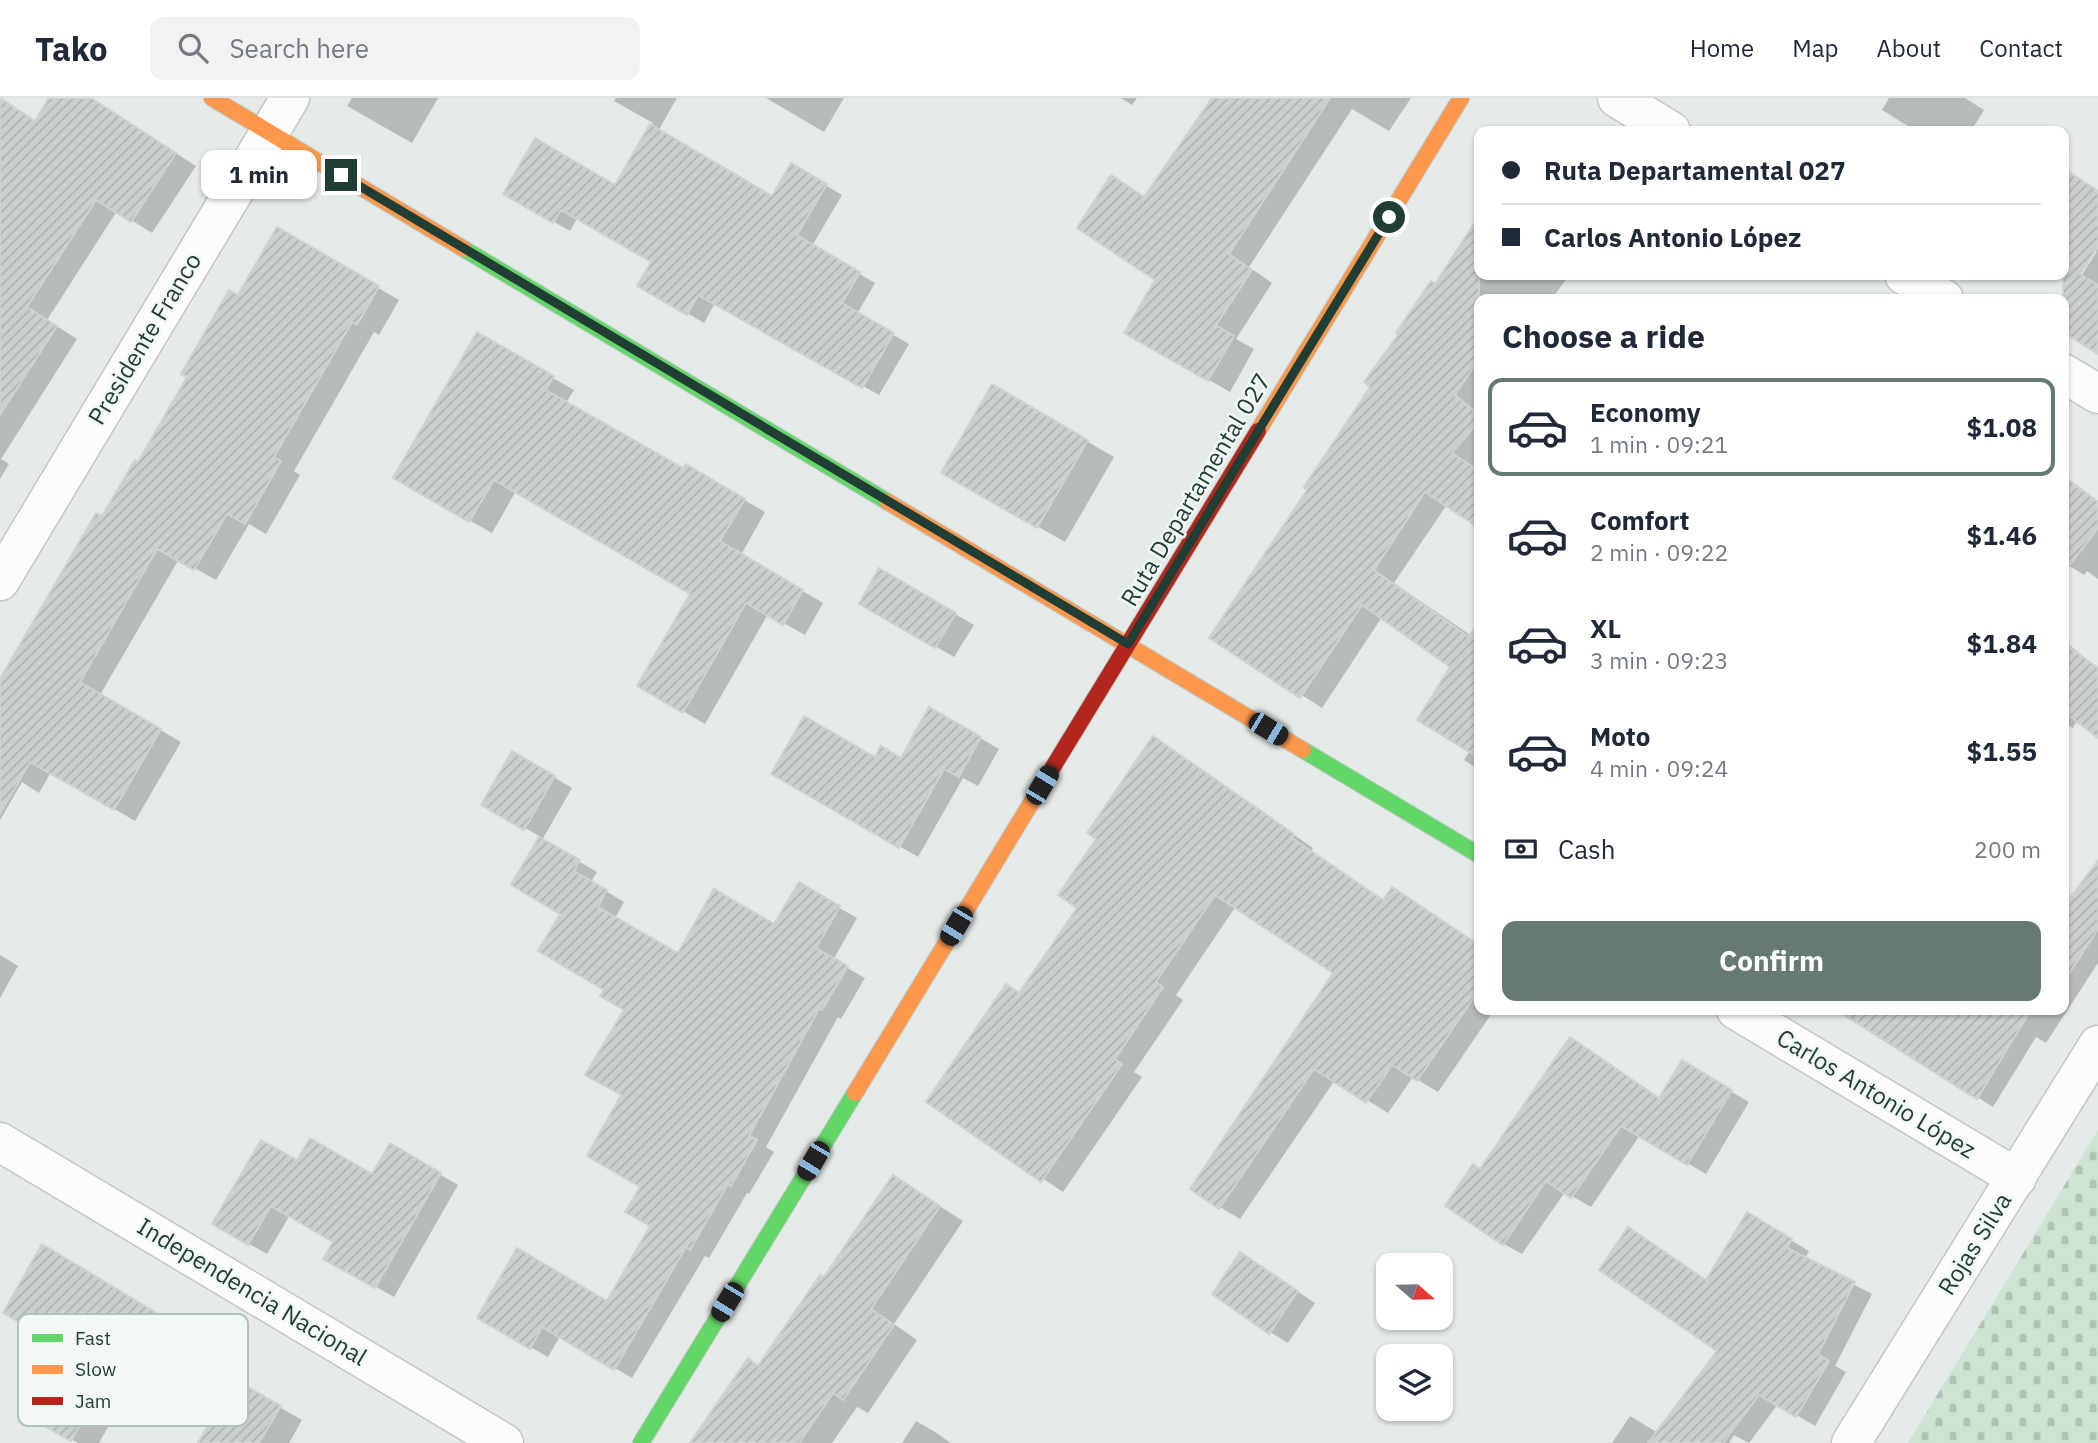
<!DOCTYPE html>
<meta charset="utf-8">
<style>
body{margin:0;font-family:"IBM Plex Sans",sans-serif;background:#f2f2f3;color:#1f2937;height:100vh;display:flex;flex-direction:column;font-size:26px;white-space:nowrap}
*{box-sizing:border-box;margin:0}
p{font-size:23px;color:#747a83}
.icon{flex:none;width:38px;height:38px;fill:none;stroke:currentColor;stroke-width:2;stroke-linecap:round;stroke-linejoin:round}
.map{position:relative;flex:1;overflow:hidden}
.sheet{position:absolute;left:1474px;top:196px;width:595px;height:721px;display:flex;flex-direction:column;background:#fff;border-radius:14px;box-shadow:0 2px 5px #0004}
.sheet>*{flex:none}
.hud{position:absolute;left:1474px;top:28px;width:595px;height:154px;border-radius:14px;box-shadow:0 2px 5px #0004;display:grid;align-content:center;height:154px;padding:0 28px;background:#fff}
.needle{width:46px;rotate:110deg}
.buttons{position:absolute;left:1376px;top:1155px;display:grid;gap:14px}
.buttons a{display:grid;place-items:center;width:77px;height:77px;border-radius:14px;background:#fff;box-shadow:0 2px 5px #0004;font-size:35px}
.end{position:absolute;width:32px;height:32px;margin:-16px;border:9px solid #213e35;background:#fff;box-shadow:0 0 0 4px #fff}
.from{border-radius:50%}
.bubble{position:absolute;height:49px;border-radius:14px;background:#fff;box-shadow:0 2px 5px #0004;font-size:23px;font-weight:700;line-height:49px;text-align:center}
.car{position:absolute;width:21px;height:42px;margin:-21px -10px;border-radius:9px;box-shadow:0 0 5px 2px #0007;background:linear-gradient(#222 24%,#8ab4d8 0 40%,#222 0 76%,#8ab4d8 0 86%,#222 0)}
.hud b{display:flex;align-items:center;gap:24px;height:66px;font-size:26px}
.hud b+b{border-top:2px solid #e0e1e3}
.hud i{width:18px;height:18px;background:#1f2937}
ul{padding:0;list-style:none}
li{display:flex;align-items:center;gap:21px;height:98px;margin:0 14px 10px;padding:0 14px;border:4px solid transparent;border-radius:14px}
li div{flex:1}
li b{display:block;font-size:26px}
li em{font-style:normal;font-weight:700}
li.active{border-color:#657a73}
li>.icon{width:63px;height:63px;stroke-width:1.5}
h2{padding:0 28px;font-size:32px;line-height:84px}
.pay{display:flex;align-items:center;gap:18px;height:77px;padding:0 28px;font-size:26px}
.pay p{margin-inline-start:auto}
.cta{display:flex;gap:14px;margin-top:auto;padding:14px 28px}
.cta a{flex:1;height:80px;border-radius:14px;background:#657a73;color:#fff;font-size:28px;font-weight:700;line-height:80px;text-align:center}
header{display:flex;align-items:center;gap:42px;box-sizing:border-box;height:98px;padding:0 35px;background:#fff;border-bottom:2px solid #e0e1e3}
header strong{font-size:33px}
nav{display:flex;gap:38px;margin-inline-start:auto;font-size:24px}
.search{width:490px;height:63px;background:#f2f2f3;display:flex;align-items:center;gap:18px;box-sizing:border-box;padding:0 24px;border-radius:14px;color:#747a83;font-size:26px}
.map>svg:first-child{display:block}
.cemetery{fill:url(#cemetery-stones)}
.shadow{fill:#0003}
.building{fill:url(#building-hatch);stroke:#cdd3d0;stroke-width:2}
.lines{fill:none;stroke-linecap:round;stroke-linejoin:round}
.street-casing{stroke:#c1c7c4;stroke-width:41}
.fast-casing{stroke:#bfc8c4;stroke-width:18}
.slow-casing{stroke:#bfc8c4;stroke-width:18}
.jam-casing{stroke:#bfc8c4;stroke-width:18}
.street{stroke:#fbfcfb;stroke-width:38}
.fast{stroke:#63d668;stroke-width:16}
.slow{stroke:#ff974d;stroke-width:16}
.jam{stroke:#b3261e;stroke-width:16}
.route{stroke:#213e35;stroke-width:9}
.labels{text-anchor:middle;stroke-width:5;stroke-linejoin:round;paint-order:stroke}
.street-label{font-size:24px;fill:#213e35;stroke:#f2f9f5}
.key{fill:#f2f9f5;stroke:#b3c1bb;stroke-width:2}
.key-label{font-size:19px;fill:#213e35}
</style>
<header>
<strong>Tako</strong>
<div class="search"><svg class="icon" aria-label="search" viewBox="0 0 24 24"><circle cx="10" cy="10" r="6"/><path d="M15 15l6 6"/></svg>Search here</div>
<nav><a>Home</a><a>Map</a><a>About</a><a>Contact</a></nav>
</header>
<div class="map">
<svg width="2098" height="1345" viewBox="0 0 2098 1345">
<defs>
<pattern id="cemetery-stones" width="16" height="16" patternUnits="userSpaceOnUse" patternTransform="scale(1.75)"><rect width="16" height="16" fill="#cde3d3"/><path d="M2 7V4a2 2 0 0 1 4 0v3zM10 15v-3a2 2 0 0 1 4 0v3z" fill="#b0c4b6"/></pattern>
<pattern id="building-hatch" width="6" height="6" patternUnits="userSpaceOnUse" patternTransform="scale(1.75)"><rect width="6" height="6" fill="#cbd1ce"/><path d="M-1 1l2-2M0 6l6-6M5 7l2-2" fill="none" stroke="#aeb4b2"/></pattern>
</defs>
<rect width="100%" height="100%" fill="#e4eae7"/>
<path class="cemetery" d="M 2098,1032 L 2098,1345 L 1908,1345 Z"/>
<path class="shadow" d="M 51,0 L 89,0 L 196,68 L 152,135 L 117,113 L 47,222 L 77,241 L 1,361 L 9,366 L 0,381 L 0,16 L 36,24 Z
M 352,0 L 438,0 L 412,45 L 347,8 Z
M 616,0 L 677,0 L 658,33 L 772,100 L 792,67 L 842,97 L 812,148 L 875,185 L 857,216 L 909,246 L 879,297 L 715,205 L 704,225 L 640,187 L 654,164 L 578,119 L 570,133 L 505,96 L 616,89 L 653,25 L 614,3 Z
M 766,0 L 844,0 L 824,34 Z
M 1121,0 L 1137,0 L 1132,7 Z
M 1214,0 L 1411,0 L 1389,33 L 1352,11 L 1249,169 L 1272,185 L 1236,241 L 1254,251 L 1230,294 L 1127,234 L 1157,182 L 1146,100 Z
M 1889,0 L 1965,0 L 1984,12 L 1971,33 L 1916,33 L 1882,12 Z
M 2098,113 L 2098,254 L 2063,207 L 2097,153 L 2063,130 Z
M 277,131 L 399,202 L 379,237 L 374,234 L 294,373 L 300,377 L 266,436 L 249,426 L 216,482 L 179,461 L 100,597 L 181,644 L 135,723 L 51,674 L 39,695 L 22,684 L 0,722 L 0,584 L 139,366 Z
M 1479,177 L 1569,177 L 1552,201 L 1479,201 L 1479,304 L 1474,311 L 1479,314 L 1479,359 L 1394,485 L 1479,543 L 1479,672 L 1464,662 L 1470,653 L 1453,568 L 1382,519 L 1322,610 L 1212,539 L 1310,391 L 1436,188 Z
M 478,237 L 574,292 L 566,305 L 684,373 L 686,368 L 765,414 L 741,457 L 823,505 L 805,537 L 768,516 L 705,626 L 639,587 L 692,496 L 516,393 L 492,435 L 395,380 Z
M 993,289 L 1114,359 L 1065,444 L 943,375 Z
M 2063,377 L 2098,403 L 2098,481 L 2087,473 L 2084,477 L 2063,464 Z
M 880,473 L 974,527 L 954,559 L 861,505 Z
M 2063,542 L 2098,570 L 2098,638 L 2077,622 L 2073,630 L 2063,625 Z
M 930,611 L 999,651 L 978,688 L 963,680 L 918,759 L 773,675 L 875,661 L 901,662 Z
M 1154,640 L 1313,750 L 1311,753 L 1384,803 L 1479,847 L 1479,912 L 1494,912 L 1438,994 L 1413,979 L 1388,1015 L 1335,982 L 1240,1121 L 1220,1109 L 1336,874 L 1236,808 L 1176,897 L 1183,902 L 1134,974 L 1142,979 L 1063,1094 L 928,1004 L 1020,897 L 1079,809 L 1099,740 Z
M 513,655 L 572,690 L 542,742 L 597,774 L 591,784 L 624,804 L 615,820 L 679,857 L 775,828 L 799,787 L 857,820 L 833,862 L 865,880 L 841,921 L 838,919 L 766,1049 L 774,1054 L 749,1096 L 747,1095 L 709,1160 L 705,1158 L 632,1280 L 560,1238 L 548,1259 L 479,1220 L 608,1205 L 652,1128 L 623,997 L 626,911 L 606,891 L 562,815 L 513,787 L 541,739 L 484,707 Z
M 2063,807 L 2098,830 L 2098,865 L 2046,945 L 2036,939 L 1993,1009 L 1839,912 L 2063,912 Z
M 0,857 L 18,868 L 0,900 Z
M 1588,952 L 1661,1001 L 1682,965 L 1749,1004 L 1706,1076 L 1640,1037 L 1591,1109 L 1565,1094 L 1522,1156 L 1504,1146 L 1481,1073 Z
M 391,1048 L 458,1087 L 394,1199 L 326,1160 L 335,1144 L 290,1117 L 267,1156 L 215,1126 L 298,1065 L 379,1082 Z
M 894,1079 L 963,1123 L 894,1226 L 917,1242 L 868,1315 L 857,1309 L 832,1345 L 693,1345 L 759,1269 L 825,1181 Z
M 1747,1116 L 1809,1153 L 1805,1161 L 1872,1196 L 1835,1268 L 1846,1274 L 1815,1328 L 1778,1306 L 1749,1345 L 1734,1337 L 1729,1345 L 1612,1345 L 1630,1318 L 1658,1335 L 1719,1252 L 1629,1131 L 1708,1183 Z
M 1241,1156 L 1315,1205 L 1288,1245 L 1270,1234 Z
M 65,1161 L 239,1266 L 230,1281 L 302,1322 L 289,1345 L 200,1345 L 211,1325 L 150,1288 L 146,1295 L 132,1287 L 99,1345 L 78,1345 L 41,1324 L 79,1257 Z
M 916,1323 L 935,1334 L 951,1345 L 902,1345 Z"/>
<path class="building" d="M 0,0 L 35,23 L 49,0 L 91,0 L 176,55 L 131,124 L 96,102 L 27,209 L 57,228 L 0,317 Z
M 1212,0 L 1330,0 L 1229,156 L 1252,172 L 1216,227 L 1234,238 L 1208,283 L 1124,235 L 1155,182 L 1077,130 L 1111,77 L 1144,99 Z
M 650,26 L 772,98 L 791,65 L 827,86 L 797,137 L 860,174 L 842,205 L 894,235 L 862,290 L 698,197 L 687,217 L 637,188 L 651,164 L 561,112 L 553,125 L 503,96 L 535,40 L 615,87 Z
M 2063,70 L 2098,93 L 2098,148 L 2080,176 L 2098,187 L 2098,256 L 2063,234 Z
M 1479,118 L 1479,261 L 1455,297 L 1479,317 L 1479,323 L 1452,355 L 1479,373 L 1479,430 L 1425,394 L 1374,472 L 1469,539 L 1479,523 L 1479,660 L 1417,622 L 1450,569 L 1362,507 L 1300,600 L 1209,540 L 1307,392 L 1304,389 L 1370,289 L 1364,284 L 1398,237 L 1396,235 L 1431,183 L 1435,186 Z
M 277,129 L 379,188 L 357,227 L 352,224 L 274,359 L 281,363 L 245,426 L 227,416 L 194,472 L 157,451 L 80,584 L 161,631 L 114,712 L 30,664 L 0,716 L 0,581 L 96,415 L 102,418 L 135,362 L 138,364 L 187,279 L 181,276 L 229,192 L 238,197 Z
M 477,234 L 554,278 L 546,292 L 683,370 L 686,366 L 745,401 L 720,443 L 803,492 L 783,527 L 746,505 L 683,615 L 637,588 L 690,496 L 494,382 L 469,424 L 393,380 Z
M 992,286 L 1088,342 L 1037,430 L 941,375 Z
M 2063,378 L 2098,404 L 2098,430 L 2063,476 Z
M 879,470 L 956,515 L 935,550 L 859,506 Z
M 2063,545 L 2098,570 L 2098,640 L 2063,613 Z
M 929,609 L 981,639 L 959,679 L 944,671 L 899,750 L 771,676 L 804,618 L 875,659 L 881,648 L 901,660 Z
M 1153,638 L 1294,736 L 1292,740 L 1383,802 L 1392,789 L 1479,847 L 1479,892 L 1417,983 L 1392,967 L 1366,1005 L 1314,971 L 1219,1111 L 1190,1091 L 1333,875 L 1215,797 L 1156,884 L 1163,889 L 1115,961 L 1122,966 L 1041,1084 L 926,1004 L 1006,886 L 1019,895 L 1077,810 L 1058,797 L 1096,741 L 1087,735 Z
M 512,653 L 555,678 L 524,732 L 481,707 Z
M 539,739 L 580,762 L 574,773 L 607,792 L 598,809 L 678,855 L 714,791 L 774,826 L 799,784 L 840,808 L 816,850 L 848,868 L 822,912 L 819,911 L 749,1038 L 757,1042 L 731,1088 L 728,1086 L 690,1152 L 686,1149 L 614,1272 L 542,1229 L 530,1251 L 477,1220 L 517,1150 L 607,1203 L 650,1128 L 625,1114 L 640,1089 L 587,1058 L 621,997 L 585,977 L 624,912 L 600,898 L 604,892 L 538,853 L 560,816 L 511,787 Z
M 2098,763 L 2098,831 L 2063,885 L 2063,809 Z
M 1836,912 L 2031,912 L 1977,1001 Z
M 1570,939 L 1659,1000 L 1682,962 L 1732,992 L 1687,1067 L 1621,1028 L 1571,1100 L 1546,1083 L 1503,1147 L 1445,1108 L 1473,1066 L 1480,1071 Z
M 310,1040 L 372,1076 L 390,1045 L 441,1075 L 375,1190 L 323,1161 L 333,1144 L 271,1108 L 248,1147 L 212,1126 L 261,1042 L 297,1062 Z
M 893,1077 L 940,1108 L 871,1211 L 894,1227 L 843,1302 L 833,1295 L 799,1345 L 690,1345 L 748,1260 L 758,1268 L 820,1177 L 824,1179 Z
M 1747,1114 L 1792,1141 L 1787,1150 L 1855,1184 L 1818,1256 L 1829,1263 L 1796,1319 L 1759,1297 L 1723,1345 L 1648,1345 L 1717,1253 L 1599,1172 L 1628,1129 L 1706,1182 Z
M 42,1146 L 218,1252 L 209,1267 L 281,1308 L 259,1345 L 198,1345 L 209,1326 L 128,1276 L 123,1284 L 109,1276 L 71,1343 L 39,1325 L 77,1258 L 3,1215 Z
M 1240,1154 L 1298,1193 L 1269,1236 L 1212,1196 Z"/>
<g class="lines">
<g class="street-casing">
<path id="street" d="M 1617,0 L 1671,33
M 1904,177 L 1944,201
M 2063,275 L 2098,296
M 0,483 L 290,0
M 1736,912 L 2017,1080
M 0,1044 L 504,1345
M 1851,1345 L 2098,947"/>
</g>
<g class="fast-casing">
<path id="fast" d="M 464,151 L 888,404
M 1303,652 L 1479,757
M 641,1345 L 855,995"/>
</g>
<g class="slow-casing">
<path id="slow" d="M 212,0 L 464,151
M 1258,333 L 1461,0
M 888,404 L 1303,652
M 855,995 L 1053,669"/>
</g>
<g class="jam-casing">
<path id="jam" d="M 1053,669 L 1258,333"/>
</g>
<use href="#street" class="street"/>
<use href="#fast" class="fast"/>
<use href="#slow" class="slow"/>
<use href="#jam" class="jam"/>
</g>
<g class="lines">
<path class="route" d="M 341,77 L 1128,546 L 1389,119"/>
</g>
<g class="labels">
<g class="street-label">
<text transform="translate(145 241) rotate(-59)" y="8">Presidente Franco</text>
<text transform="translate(1196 392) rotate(-59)" y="8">Ruta Departamental 027</text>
<text transform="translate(1876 996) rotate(31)" y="8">Carlos Antonio López</text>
<text transform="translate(1975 1146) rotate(-58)" y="8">Rojas Silva</text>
<text transform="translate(252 1194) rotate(31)" y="8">Independencia Nacional</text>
</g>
</g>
<rect x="18" y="1216" width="230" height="112" rx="10" class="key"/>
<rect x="32" y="1236" width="31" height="8" fill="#63d668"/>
<rect x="32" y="1267" width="31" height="9" fill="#ff974d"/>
<rect x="32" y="1299" width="31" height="8" fill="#b3261e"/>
<g class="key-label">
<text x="75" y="1247">Fast</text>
<text x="75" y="1278">Slow</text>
<text x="75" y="1310">Jam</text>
</g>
</svg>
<div class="buttons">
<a><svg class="needle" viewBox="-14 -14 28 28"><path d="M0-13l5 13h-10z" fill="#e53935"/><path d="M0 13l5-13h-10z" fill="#747a83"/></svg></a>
<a><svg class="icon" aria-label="layers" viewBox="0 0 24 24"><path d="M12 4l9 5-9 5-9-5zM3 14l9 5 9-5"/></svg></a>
</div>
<i class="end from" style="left:1389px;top:119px"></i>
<i class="end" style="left:341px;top:77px"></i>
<div class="bubble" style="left:201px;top:52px;width:116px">1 min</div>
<i class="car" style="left:1268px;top:631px;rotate:121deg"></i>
<i class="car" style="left:1042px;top:687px;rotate:31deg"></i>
<i class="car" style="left:956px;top:828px;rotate:211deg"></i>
<i class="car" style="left:813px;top:1063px;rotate:211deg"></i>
<i class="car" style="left:727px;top:1204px;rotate:211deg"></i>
<div class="hud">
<b><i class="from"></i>Ruta Departamental 027</b>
<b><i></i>Carlos Antonio López</b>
</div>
<section class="sheet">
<h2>Choose a ride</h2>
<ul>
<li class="active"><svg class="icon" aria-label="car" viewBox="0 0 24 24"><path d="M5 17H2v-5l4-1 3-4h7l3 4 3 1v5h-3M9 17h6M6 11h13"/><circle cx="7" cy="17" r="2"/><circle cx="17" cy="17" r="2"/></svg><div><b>Economy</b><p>1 min · 09:21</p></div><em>$1.08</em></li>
<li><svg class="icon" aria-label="car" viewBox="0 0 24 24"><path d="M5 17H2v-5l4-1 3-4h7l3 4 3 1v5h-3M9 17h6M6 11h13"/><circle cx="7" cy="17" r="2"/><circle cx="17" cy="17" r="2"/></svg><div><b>Comfort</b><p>2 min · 09:22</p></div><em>$1.46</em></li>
<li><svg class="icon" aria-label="car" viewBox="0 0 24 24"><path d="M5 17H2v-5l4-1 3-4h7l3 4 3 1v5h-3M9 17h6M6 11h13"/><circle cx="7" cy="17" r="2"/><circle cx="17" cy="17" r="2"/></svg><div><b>XL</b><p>3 min · 09:23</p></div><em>$1.84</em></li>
<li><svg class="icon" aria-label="car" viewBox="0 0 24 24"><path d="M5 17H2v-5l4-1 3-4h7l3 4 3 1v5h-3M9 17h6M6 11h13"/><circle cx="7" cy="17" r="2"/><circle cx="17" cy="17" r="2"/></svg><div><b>Moto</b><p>4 min · 09:24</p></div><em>$1.55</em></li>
</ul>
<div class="pay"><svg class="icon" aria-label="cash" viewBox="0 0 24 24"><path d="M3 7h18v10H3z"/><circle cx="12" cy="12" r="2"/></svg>Cash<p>200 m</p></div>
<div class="cta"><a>Confirm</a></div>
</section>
</div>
